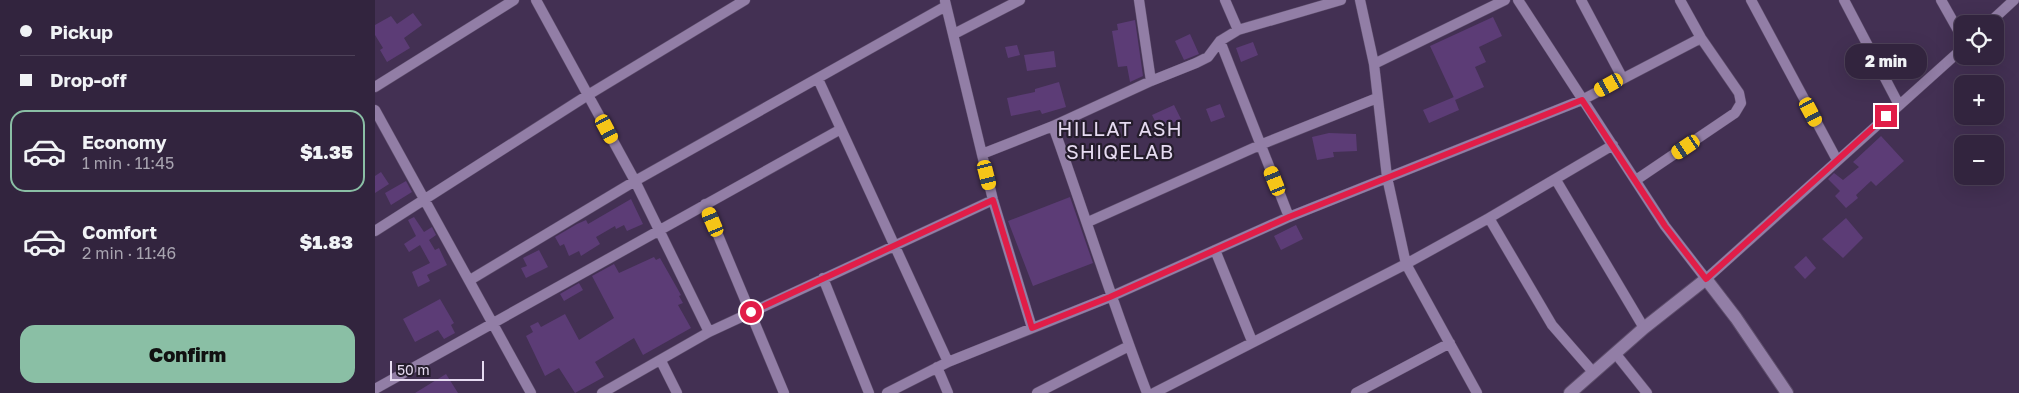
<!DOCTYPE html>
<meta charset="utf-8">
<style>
body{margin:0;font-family:"Golos Text",sans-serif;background:#3a2c45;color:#f1f3f6;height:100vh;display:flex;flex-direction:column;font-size:19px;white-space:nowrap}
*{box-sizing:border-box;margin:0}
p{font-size:16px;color:#a8a4b0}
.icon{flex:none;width:28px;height:28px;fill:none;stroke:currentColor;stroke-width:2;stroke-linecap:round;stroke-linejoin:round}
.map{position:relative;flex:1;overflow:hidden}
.drawer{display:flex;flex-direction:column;background:#32243e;width:375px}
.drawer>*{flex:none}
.top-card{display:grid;align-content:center;height:110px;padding:0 20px;background:#32243e}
.fabs{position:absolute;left:1579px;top:15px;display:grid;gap:10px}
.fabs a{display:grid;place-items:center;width:50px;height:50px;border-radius:10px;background:#32243e;box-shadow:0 5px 20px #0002,0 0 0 1px #4d4158;font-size:25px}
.scale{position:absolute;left:15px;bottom:12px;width:94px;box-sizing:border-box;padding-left:5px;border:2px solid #e6dbf1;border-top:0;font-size:14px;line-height:18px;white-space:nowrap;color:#e6dbf1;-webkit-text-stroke:4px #251d2c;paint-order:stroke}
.end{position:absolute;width:22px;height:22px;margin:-11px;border:6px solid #e11d48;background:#fff;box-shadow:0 0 0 2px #fff}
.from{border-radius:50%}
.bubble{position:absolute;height:35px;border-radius:15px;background:#32243e;box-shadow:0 5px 20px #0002,0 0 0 1px #4d4158;font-size:16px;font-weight:800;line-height:35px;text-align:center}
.car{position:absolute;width:15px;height:30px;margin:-15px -8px;border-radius:6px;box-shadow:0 0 4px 1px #0007;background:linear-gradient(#f5c518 24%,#345 0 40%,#f5c518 0 76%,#345 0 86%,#f5c518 0)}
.top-card b{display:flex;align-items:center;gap:18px;height:48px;font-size:19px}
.top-card b+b{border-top:1px solid #4d4158}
.top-card i{width:12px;height:12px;background:#f1f3f6}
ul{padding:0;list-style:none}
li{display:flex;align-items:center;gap:15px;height:82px;margin:0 10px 8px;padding:0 10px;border:2px solid transparent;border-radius:15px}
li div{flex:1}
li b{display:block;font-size:19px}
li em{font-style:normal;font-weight:800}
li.active{border-color:#8abfa5}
li>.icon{width:45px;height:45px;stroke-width:1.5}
.cta{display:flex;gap:10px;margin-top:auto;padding:10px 20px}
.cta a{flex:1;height:58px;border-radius:15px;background:#8abfa5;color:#111;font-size:20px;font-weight:800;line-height:58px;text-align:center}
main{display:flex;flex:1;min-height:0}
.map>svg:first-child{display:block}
.building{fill:#5c3c76}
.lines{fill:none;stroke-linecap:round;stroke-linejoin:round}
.minor-casing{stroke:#5e4e6c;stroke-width:11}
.tertiary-casing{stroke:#5e4e6c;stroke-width:14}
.minor{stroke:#927ea6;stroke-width:10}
.tertiary{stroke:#927ea6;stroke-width:12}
.route{stroke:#e11d48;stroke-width:6}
.labels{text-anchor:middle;stroke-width:4.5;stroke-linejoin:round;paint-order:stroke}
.quarter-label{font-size:20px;letter-spacing:1px;fill:#e6dbf1;stroke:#251d2c}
</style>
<main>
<section class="drawer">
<div class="top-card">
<b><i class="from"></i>Pickup</b>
<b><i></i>Drop-off</b>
</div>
<ul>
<li class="active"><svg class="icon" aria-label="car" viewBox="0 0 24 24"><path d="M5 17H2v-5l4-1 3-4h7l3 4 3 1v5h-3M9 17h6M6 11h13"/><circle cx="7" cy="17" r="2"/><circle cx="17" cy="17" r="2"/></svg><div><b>Economy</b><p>1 min · 11:45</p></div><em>$1.35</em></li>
<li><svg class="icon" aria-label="car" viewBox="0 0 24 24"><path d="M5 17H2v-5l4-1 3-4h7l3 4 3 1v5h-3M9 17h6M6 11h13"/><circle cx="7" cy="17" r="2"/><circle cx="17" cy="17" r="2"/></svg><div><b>Comfort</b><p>2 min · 11:46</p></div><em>$1.83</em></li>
</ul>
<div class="cta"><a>Confirm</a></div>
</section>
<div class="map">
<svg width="1644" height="393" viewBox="0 0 1644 393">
<rect width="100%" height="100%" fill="#433053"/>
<path class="building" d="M 38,13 L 47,25 L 29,38 L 35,48 L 12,62 L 5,50 L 8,48 L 0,35 L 0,25 L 16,16 L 22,24 Z
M 1118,17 L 1127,36 L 1104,47 L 1111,62 L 1100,67 L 1109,87 L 1080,100 L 1055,46 Z
M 760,20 L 768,76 L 755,82 L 752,66 L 743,67 L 737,31 L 743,30 L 742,24 Z
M 815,34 L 824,54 L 809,60 L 800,41 Z
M 878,42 L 883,55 L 866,62 L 861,48 Z
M 642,45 L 645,55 L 633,58 L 630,47 Z
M 679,51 L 681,67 L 652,71 L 649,55 Z
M 684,82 L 691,107 L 667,114 L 665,110 L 636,116 L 632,98 L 660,92 L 660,89 Z
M 1079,97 L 1084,110 L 1054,123 L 1048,110 Z
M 845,104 L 850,117 L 836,122 L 831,109 Z
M 799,105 L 806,119 L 784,129 L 777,115 Z
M 954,133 L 981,134 L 982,151 L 958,152 L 959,157 L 942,160 L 937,137 Z
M 1506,136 L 1529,161 L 1501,186 L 1496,181 L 1481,195 L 1483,198 L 1471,208 L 1460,196 L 1465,191 L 1453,179 L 1459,173 L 1468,180 L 1484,167 L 1478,162 Z
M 6,172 L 14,184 L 0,193 L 0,176 Z
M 31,181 L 37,192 L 16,205 L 10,193 Z
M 695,197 L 718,263 L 658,286 L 633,221 Z
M 256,199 L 268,224 L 252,231 L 249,225 L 241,229 L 240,226 L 221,237 L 225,244 L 206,256 L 204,251 L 194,256 L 189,244 L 185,246 L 180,237 L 202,224 L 211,220 L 213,224 Z
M 39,217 L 49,232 L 57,227 L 61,235 L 54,240 L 60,250 L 64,248 L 72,265 L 52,275 L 55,281 L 43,287 L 37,272 L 55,263 L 45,245 L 34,252 L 29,244 L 41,236 L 33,220 Z
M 1471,218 L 1488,238 L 1468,258 L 1447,239 Z
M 921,225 L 928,239 L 906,250 L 899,236 Z
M 164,250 L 173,267 L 151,278 L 146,268 L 152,266 L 148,258 Z
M 1431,256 L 1441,268 L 1430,279 L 1419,267 Z
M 279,257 L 281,260 L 285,258 L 306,295 L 304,296 L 308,303 L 303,305 L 316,328 L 268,355 L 259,338 L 220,362 L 229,377 L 200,393 L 184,368 L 170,376 L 151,336 L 158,332 L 155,326 L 163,322 L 166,327 L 190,314 L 204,340 L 239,318 L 217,276 L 239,264 L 244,273 Z
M 204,283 L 208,290 L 189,301 L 185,294 Z
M 65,299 L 79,323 L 76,325 L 80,333 L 69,339 L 63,330 L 40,342 L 28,319 Z
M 71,374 L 83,393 L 40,393 Z"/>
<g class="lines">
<g class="minor-casing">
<path id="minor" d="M 161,0 L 260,181 L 334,332
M 764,0 L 776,81
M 850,0 L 863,30
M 985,0 L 999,64 L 1012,177 L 1031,264 L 1102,393
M 1143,0 L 1290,226 L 1331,279 L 1588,48
M 1206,0 L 1247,77
M 1376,0 L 1462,160
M 1469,0 L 1524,105
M 1566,0 L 1588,39
M 570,1 L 618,200 L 657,328
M 1613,24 L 1639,0
M 579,34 L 645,0
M 845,41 L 914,217
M 999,64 L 1130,0
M 443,79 L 573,362
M 0,87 L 139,0
M 0,110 L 156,393
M 678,126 C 710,215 738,305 772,393
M 607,154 L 678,126 L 776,81 L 821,63 L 833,57 L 845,41 L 863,30 L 966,0
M 1181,180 L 1269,328
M 1261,180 L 1360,113 L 1366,103 L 1364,93 L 1326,38 L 1305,0
M 330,204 L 409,393
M 1114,218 L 1177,325 L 1218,372
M 713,222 L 885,145 L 1002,98
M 0,231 L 213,95 L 370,0
M 840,250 L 877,341
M 448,278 L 494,393
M 95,280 L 260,181 L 571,6
M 1240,353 L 1272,393
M 286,361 L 302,393
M 562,367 L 573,393
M 0,389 L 466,129
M 227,393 L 334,332 L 618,200
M 512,393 L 573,362 L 735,297 L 914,217 L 1207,100 L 1326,38
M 662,393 L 754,346
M 779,393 L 1031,264 L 1114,218 L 1238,145
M 981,393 L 1075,343"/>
</g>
<g class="tertiary-casing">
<path id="tertiary" d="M 1195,393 L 1269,328 L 1331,279 L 1361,318 L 1412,393"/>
</g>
<use href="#minor" class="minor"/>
<use href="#tertiary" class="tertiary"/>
</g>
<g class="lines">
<path class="route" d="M 376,312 L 618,200 L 657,328 L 735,297 L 914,217 L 1207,100 L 1290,226 L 1331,279 L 1511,116"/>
</g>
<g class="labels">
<g class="quarter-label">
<text x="745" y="136">HILLAT ASH<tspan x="745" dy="23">SHIQELAB</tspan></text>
</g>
</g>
</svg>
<div class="fabs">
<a><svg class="icon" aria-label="locate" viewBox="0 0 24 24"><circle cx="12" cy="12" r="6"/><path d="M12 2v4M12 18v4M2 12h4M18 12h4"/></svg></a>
<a>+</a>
<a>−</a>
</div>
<div class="scale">50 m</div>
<i class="end from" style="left:376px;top:312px"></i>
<i class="end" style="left:1511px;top:116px"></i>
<div class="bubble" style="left:1470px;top:44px;width:82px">2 min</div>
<i class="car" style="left:1234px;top:85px;rotate:241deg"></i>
<i class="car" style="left:1436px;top:112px;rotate:152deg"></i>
<i class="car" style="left:232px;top:129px;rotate:152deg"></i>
<i class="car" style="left:1311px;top:147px;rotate:236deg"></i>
<i class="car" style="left:612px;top:175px;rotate:166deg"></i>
<i class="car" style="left:900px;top:181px;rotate:338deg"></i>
<i class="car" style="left:338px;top:222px;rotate:337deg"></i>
</div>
</main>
